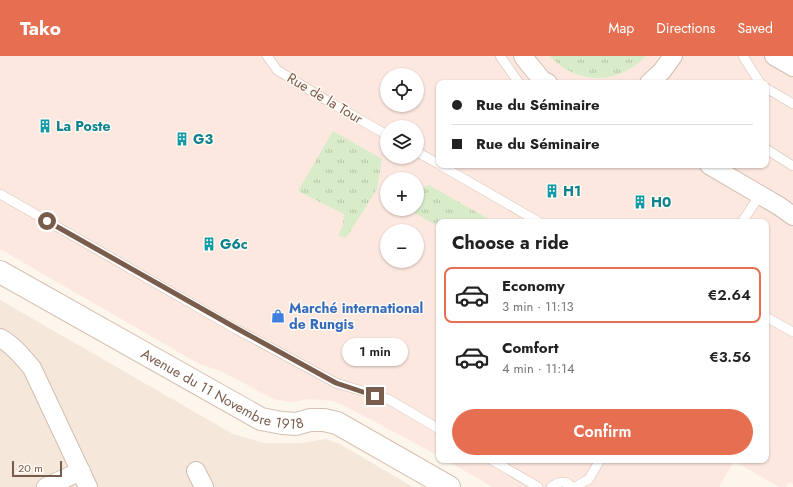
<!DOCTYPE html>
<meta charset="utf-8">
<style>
body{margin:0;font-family:Jost,sans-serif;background:#f2f2f2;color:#222;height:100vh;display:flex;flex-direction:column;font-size:15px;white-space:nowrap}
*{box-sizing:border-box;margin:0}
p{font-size:13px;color:#767676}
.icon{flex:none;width:22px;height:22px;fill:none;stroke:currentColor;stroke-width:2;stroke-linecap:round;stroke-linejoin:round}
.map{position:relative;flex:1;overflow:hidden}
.side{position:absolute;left:436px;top:163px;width:333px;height:244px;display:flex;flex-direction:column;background:#fff;border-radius:8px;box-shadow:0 1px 3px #0004}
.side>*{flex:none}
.banner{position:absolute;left:436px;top:24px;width:333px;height:88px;border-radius:8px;box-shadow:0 1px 3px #0004;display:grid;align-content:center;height:88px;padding:0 16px;background:#fff}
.fabs{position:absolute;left:380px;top:12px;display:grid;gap:8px}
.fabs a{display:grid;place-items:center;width:44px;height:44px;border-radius:50%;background:#fff;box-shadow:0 1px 3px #0004;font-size:20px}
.scale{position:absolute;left:12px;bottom:10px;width:50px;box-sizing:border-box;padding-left:4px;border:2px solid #7a5c4d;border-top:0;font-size:11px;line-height:14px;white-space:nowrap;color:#7a5c4d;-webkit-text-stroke:3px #fffaf3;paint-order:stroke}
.end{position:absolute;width:18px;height:18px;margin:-9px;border:5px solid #7a5c4d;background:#fff;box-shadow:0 0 0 2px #fff}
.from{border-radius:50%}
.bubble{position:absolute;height:28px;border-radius:14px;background:#fff;box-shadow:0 1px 3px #0004;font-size:13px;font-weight:600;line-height:28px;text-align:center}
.banner b{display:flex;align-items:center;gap:14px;height:38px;font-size:15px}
.banner b+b{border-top:1px solid #e0e0e0}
.banner i{width:10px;height:10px;background:#222}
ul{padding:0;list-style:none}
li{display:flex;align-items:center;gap:12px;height:56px;margin:0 8px 6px;padding:0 8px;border:2px solid transparent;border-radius:8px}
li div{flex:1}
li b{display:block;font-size:15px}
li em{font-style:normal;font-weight:600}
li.on{border-color:#e76f51}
li>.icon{width:36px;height:36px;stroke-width:1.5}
h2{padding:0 16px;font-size:18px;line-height:48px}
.cta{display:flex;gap:8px;margin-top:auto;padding:8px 16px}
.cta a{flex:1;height:46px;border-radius:24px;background:#e76f51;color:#fff;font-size:16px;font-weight:600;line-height:46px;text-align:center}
header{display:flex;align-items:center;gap:24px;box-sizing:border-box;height:56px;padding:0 20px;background:#e76f51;color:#fff}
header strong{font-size:19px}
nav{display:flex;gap:22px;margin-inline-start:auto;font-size:14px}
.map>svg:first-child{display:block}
.residential{fill:#f5e8da}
.commercial{fill:#fde8e0;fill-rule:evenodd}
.grass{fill:url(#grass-tufts)}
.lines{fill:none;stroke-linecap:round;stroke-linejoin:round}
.lane-casing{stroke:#d1beb0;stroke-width:10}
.street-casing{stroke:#d1beb0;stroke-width:20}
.secondary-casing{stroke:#d6c0b0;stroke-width:24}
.lane{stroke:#fff;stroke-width:9}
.street{stroke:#fff;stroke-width:18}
.secondary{stroke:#fff;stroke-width:22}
.route{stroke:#7a5c4d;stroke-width:5}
.labels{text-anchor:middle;stroke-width:3;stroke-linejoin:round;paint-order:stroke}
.street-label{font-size:14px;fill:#7a5c4d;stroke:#fffaf3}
.culture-label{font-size:14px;font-weight:bold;fill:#0d838f;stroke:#fffaf3;text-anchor:start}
.shop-label{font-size:14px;font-weight:bold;fill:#366cbe;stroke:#fffaf3;text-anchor:start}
</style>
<header>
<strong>Tako</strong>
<nav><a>Map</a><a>Directions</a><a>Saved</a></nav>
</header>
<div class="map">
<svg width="793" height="431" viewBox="0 0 793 431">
<defs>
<pattern id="grass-tufts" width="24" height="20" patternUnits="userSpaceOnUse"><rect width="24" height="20" fill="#d8ecc9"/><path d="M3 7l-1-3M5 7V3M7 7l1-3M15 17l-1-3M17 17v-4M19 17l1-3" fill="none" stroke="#b4c2a5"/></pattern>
</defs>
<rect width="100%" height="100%" fill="#fdf6ec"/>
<path class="residential" d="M 0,244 L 233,378 L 265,387 L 301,387 L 326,383 L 338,387 L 413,431 L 0,431 Z"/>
<path class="commercial" d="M 0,0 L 793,0 L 793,428 L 789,426 L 786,431 L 779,431 L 734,405 L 719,431 L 492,431 L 446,404 L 766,404 L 766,166 L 439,166 L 439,400 L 345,350 L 333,345 L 309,343 L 291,346 L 273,343 L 223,316 L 199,308 L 0,193 ZM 387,19 L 417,19 L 417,49 L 387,49 ZM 439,27 L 766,27 L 766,109 L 439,109 ZM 387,71 L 417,71 L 417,101 L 387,101 ZM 387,123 L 417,123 L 417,153 L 387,153 ZM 387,175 L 417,175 L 417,205 L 387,205 Z"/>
<path class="grass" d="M 550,0 L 646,0 C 618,29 578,30 550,0 Z
M 333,75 L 382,103 L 377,133 L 346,182 L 338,179 L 343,170 L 344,158 L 298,135 Z
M 429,129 L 494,166 L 439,166 L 439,171 L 408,153 L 417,153 L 417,134 Z"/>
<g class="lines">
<g class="lane-casing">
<path id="lane" d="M 267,0 L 277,14 L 331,47 L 387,79
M 500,0 L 519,27
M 743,0 L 760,27
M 766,32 L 793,48
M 766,93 L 793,110
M 417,96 L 439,108
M 440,109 L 539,166
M 0,138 L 236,273 L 336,327 L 388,343 L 439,373
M 742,166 L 760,139
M 766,261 L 793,276
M 492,404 L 538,431
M 551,431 C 558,425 566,424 572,431
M 575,431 L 589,423 L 600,404"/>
</g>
<g class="street-casing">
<path id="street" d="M 523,0 L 525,3 L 542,24 L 548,27
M 774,0 L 793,11
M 649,27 L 662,15 L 673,0
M 709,109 L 779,150 L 793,160
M 0,282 C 13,289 22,300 32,312 L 88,431
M 196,415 L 204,431
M 46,431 L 81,415"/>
</g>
<g class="secondary-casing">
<g id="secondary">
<path id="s1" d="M 0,216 L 261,363 L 282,367 L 296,368 L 310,364 L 324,364 L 337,367 L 449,431"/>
</g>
</g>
<use href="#lane" class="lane"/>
<use href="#street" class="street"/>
<use href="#secondary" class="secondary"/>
</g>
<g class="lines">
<path class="route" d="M 47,165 L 236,272 L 336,327 L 375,340"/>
</g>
<defs>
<g id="building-bare" transform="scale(1.08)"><path d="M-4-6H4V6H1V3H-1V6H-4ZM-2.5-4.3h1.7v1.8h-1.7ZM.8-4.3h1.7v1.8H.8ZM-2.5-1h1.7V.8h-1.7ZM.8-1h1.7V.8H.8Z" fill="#0f9aa8" stroke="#fffaf3" stroke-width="2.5" paint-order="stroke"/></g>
<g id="shop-bare" transform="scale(1.08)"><path d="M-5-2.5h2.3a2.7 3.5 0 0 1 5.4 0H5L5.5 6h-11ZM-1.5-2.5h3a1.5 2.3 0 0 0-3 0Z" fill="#3f7fe0" stroke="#fffaf3" stroke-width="2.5" paint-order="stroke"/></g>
</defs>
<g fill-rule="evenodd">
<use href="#building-bare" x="45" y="70"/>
<use href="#building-bare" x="182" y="83"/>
<use href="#building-bare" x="552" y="135"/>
<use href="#building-bare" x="640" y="146"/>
<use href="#building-bare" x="209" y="188"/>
<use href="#shop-bare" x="278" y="260"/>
</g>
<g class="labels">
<g class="street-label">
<text transform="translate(325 42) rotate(31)" y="5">Rue de la Tour</text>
<text dy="5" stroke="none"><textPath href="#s1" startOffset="253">Avenue du 11 Novembre 1918</textPath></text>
</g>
<g class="culture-label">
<text x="56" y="75">La Poste</text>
<text x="193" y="88">G3</text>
<text x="563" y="140">H1</text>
<text x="651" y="151">H0</text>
<text x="220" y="193">G6c</text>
</g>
<g class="shop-label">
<text x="289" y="257">Marché international<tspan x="289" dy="16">de Rungis</tspan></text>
</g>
</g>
</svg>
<div class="fabs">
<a><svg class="icon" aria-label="locate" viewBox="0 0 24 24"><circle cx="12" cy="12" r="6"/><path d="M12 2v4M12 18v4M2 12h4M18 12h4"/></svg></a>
<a><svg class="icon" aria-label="layers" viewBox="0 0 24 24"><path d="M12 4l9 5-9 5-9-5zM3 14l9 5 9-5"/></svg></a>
<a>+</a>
<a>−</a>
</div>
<div class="scale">20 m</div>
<i class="end from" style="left:47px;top:165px"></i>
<i class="end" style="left:375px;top:340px"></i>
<div class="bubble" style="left:342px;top:282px;width:66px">1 min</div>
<div class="banner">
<b><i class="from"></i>Rue du Séminaire</b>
<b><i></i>Rue du Séminaire</b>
</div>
<section class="side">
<h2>Choose a ride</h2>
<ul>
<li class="on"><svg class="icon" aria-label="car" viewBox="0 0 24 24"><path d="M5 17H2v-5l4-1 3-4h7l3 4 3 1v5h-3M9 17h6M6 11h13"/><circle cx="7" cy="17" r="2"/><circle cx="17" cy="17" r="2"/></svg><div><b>Economy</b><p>3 min · 11:13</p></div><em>€2.64</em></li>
<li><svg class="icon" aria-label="car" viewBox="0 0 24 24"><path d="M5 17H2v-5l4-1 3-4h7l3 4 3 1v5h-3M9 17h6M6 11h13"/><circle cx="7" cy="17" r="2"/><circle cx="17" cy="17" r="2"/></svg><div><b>Comfort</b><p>4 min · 11:14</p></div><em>€3.56</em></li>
</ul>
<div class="cta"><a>Confirm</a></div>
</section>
</div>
